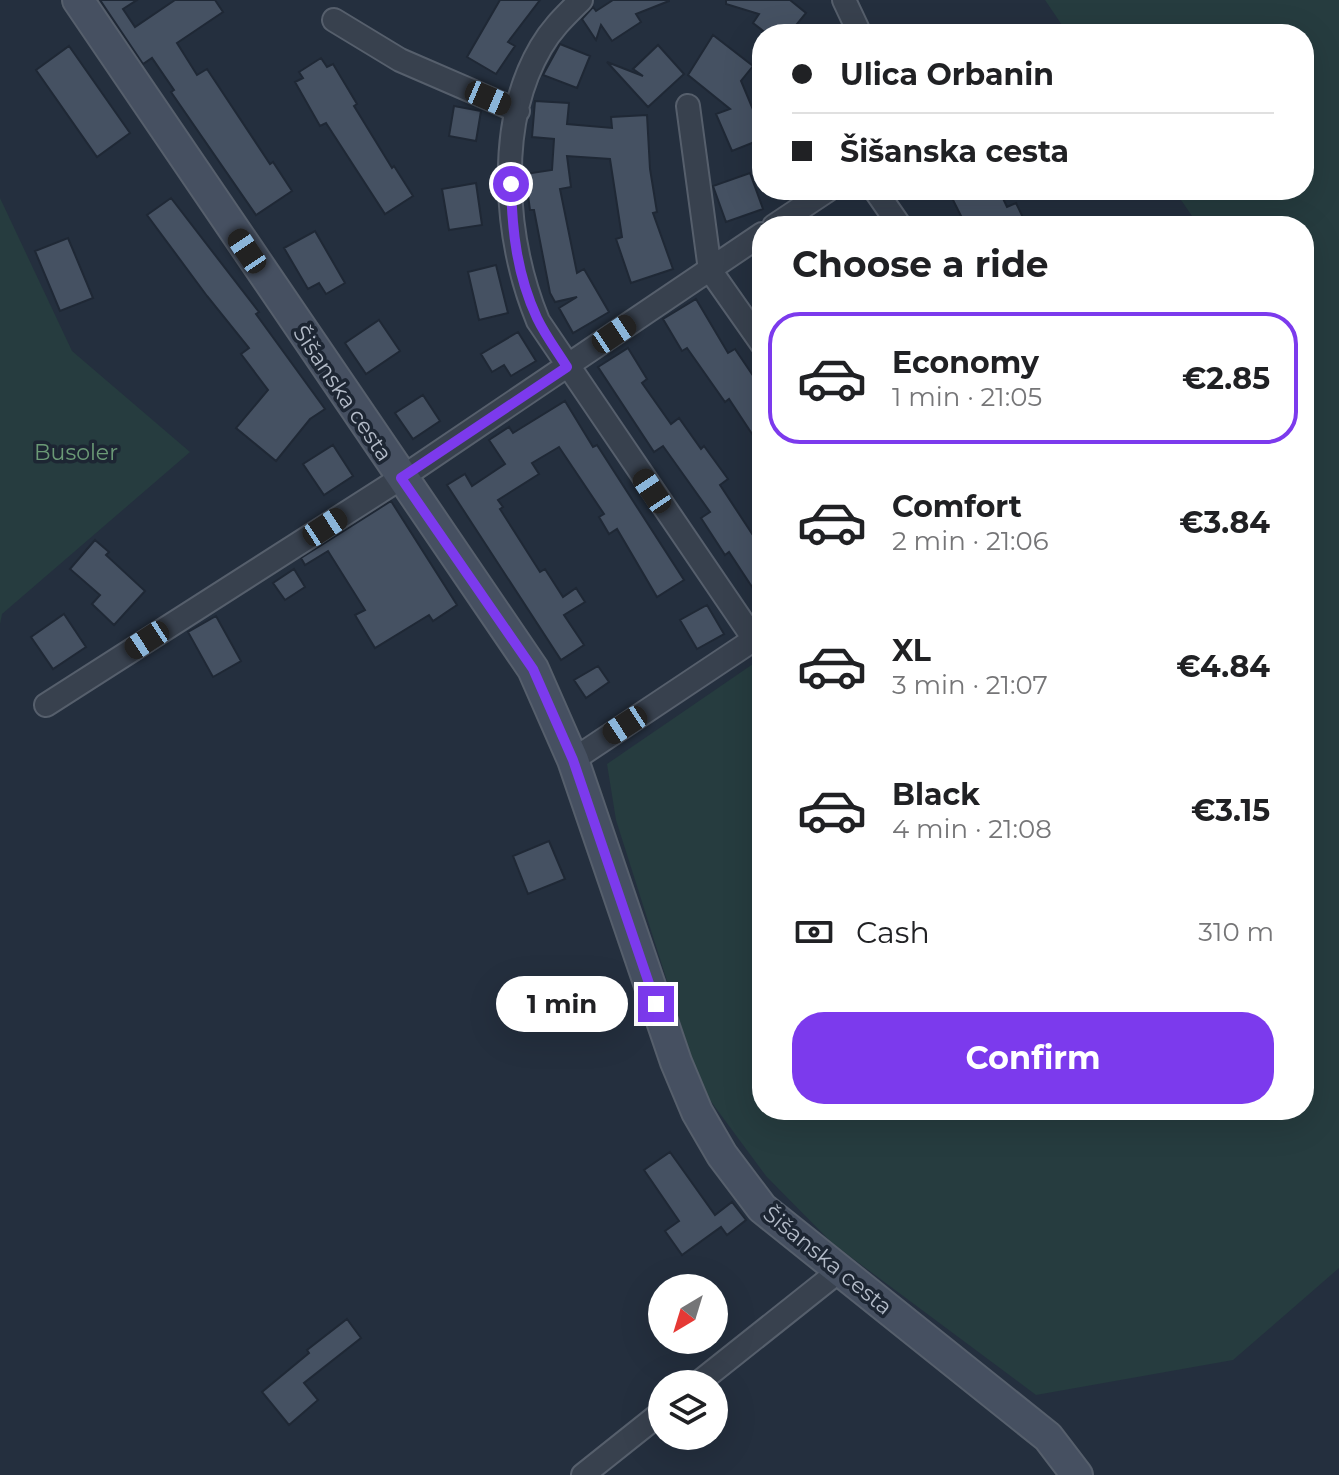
<!DOCTYPE html>
<meta charset="utf-8">
<style>
body{margin:0;font-family:Montserrat,sans-serif;background:#f2f2f2;color:#202124;height:100vh;display:flex;flex-direction:column;font-size:30px;white-space:nowrap}
*{box-sizing:border-box;margin:0}
p{font-size:26px;color:#757577}
.icon{flex:none;width:44px;height:44px;fill:none;stroke:currentColor;stroke-width:2;stroke-linecap:round;stroke-linejoin:round}
.map{position:relative;flex:1;overflow:hidden}
.side{position:absolute;left:752px;top:216px;width:562px;height:904px;display:flex;flex-direction:column;background:#fff;border-radius:32px;box-shadow:0 8px 32px #0002}
.side>*{flex:none}
.hud{position:absolute;left:752px;top:24px;width:562px;height:176px;border-radius:32px;box-shadow:0 8px 32px #0002;display:grid;align-content:center;height:176px;padding:0 40px;background:#fff}
.needle{width:52px;rotate:218deg}
.buttons{position:absolute;left:648px;top:1274px;display:grid;gap:16px}
.buttons a{display:grid;place-items:center;width:80px;height:80px;border-radius:50%;background:#fff;box-shadow:0 8px 32px #0002;font-size:40px}
.end{position:absolute;width:36px;height:36px;margin:-18px;border:10px solid #7c3aed;background:#fff;box-shadow:0 0 0 4px #fff}
.from{border-radius:50%}
.bubble{position:absolute;height:56px;border-radius:28px;background:#fff;box-shadow:0 8px 32px #0002;font-size:26px;font-weight:700;line-height:56px;text-align:center}
.car{position:absolute;width:24px;height:48px;margin:-24px -12px;border-radius:10px;box-shadow:0 0 6px 2px #0007;background:linear-gradient(#222 24%,#8ab4d8 0 40%,#222 0 76%,#8ab4d8 0 86%,#222 0)}
.hud b{display:flex;align-items:center;gap:28px;height:76px;font-size:30px}
.hud b+b{border-top:2px solid #e0e0e0}
.hud i{width:20px;height:20px;background:#202124}
ul{padding:0;list-style:none}
li{display:flex;align-items:center;gap:24px;height:132px;margin:0 16px 12px;padding:0 24px;border:4px solid transparent;border-radius:32px}
li div{flex:1}
li b{display:block;font-size:30px}
li em{font-style:normal;font-weight:700}
li.on{border-color:#7c3aed}
li>.icon{width:72px;height:72px;stroke-width:1.5}
h2{padding:0 40px;font-size:36px;line-height:96px}
.pay{display:flex;align-items:center;gap:20px;height:88px;padding:0 40px;font-size:30px}
.pay p{margin-inline-start:auto}
.primary-button{display:flex;gap:16px;margin-top:auto;padding:16px 40px}
.primary-button a{flex:1;height:92px;border-radius:32px;background:#7c3aed;color:#fff;font-size:32px;font-weight:700;line-height:92px;text-align:center}
.map>svg:first-child{display:block}
.green{fill:#263c3f}
.building{fill:#455162;stroke:#1f2835;stroke-width:2}
.lines{fill:none;stroke-linecap:round;stroke-linejoin:round}
.street-casing{stroke:#565f6c;stroke-width:26}
.secondary-casing{stroke:#565f6c;stroke-width:34}
.street{stroke:#38414e;stroke-width:22}
.secondary{stroke:#465061;stroke-width:30}
.route{stroke:#7c3aed;stroke-width:10}
.labels{text-anchor:middle;stroke-width:7;stroke-linejoin:round;paint-order:stroke}
.street-label{font-size:22px;fill:#b4bcc9;stroke:#1d2633}
.park-label{font-size:22px;fill:#6b9a76;stroke:#1d2633}
</style>
<div class="map">
<svg width="1339" height="1475" viewBox="0 0 1339 1475">
<rect width="100%" height="100%" fill="#242f3e"/>
<path class="green" d="M 1045,0 L 1339,0 L 1339,1268 L 1233,1360 L 1036,1395 L 832,1243 L 766,1176 L 701,1088 L 616,820 L 607,764 L 753,664 L 762,667 L 762,1110 L 1304,1110 L 1304,226 L 1199,226 L 1174,190 L 1304,190 L 1304,34 L 1068,34 Z
M 0,198 L 72,351 L 190,452 L 2,614 L 0,624 Z"/>
<path class="building" d="M 100,0 L 137,0 L 123,9 L 135,27 L 175,0 L 215,0 L 223,12 L 177,43 L 197,75 L 207,69 L 270,164 L 273,162 L 292,191 L 256,215 L 171,92 L 174,90 L 152,58 L 143,64 Z
M 500,0 L 540,0 L 508,42 L 515,46 L 496,74 L 467,57 Z
M 613,0 L 669,0 L 669,1 L 636,14 L 641,22 L 612,41 L 601,25 L 596,40 L 582,19 L 593,7 L 596,11 Z
M 726,0 L 790,0 L 806,13 L 789,34 L 767,34 L 753,23 L 759,14 L 726,4 Z
M 713,35 L 753,66 L 741,81 L 762,131 L 762,139 L 732,151 L 716,114 L 730,109 L 688,75 Z
M 560,44 L 590,56 L 577,88 L 543,75 Z
M 658,45 L 684,74 L 648,107 L 607,62 L 643,76 L 633,69 Z
M 69,46 L 130,133 L 97,157 L 36,70 Z
M 321,58 L 327,67 L 333,64 L 357,104 L 354,106 L 392,168 L 394,166 L 413,196 L 385,214 L 326,123 L 320,126 L 295,82 L 303,78 L 299,72 Z
M 535,101 L 569,103 L 567,124 L 612,128 L 611,117 L 647,115 L 650,169 L 657,212 L 653,213 L 673,269 L 631,283 L 616,239 L 622,237 L 610,159 L 567,156 L 571,187 L 560,189 L 577,273 L 584,269 L 609,312 L 573,333 L 559,308 L 577,297 L 555,302 L 550,293 L 534,210 L 530,210 L 525,174 L 552,170 L 554,139 L 532,137 Z
M 454,106 L 481,111 L 476,141 L 449,136 Z
M 750,173 L 763,209 L 726,222 L 713,186 Z
M 476,183 L 482,225 L 449,230 L 442,189 Z
M 948,190 L 999,190 L 1007,207 L 1016,203 L 1027,226 L 983,226 L 980,220 L 966,226 Z
M 171,198 L 259,312 L 256,314 L 325,409 L 310,419 L 276,461 L 236,428 L 268,390 L 241,354 L 249,348 L 207,296 L 147,215 Z
M 315,231 L 345,283 L 326,294 L 319,283 L 308,289 L 284,248 Z
M 68,238 L 93,298 L 60,311 L 35,251 Z
M 496,265 L 508,313 L 479,320 L 468,272 Z
M 696,299 L 728,353 L 735,349 L 762,389 L 762,449 L 729,399 L 725,402 L 687,348 L 682,351 L 663,319 Z
M 379,320 L 400,351 L 366,374 L 345,343 Z
M 518,332 L 536,361 L 511,376 L 504,365 L 492,372 L 481,354 Z
M 628,348 L 647,379 L 642,383 L 671,424 L 679,418 L 701,449 L 704,446 L 728,479 L 720,485 L 762,549 L 762,602 L 729,552 L 725,555 L 701,518 L 710,512 L 663,446 L 654,452 L 598,367 Z
M 423,395 L 440,421 L 413,439 L 395,413 Z
M 565,401 L 593,447 L 597,445 L 684,580 L 657,597 L 617,529 L 609,534 L 599,517 L 604,514 L 559,447 L 532,463 L 539,474 L 498,500 L 503,507 L 500,509 L 540,572 L 545,569 L 563,597 L 576,588 L 585,602 L 564,615 L 584,645 L 561,660 L 447,485 L 465,474 L 472,486 L 505,464 L 489,440 L 509,427 L 513,433 Z
M 333,445 L 353,476 L 324,495 L 303,464 Z
M 391,501 L 457,605 L 433,621 L 429,615 L 375,648 L 355,615 L 365,610 L 328,551 L 305,565 L 301,558 Z
M 95,540 L 109,552 L 106,555 L 145,591 L 114,625 L 92,604 L 100,595 L 70,569 Z
M 294,569 L 305,587 L 285,600 L 273,583 Z
M 707,605 L 724,634 L 697,649 L 680,620 Z
M 64,614 L 86,647 L 53,669 L 31,637 Z
M 216,616 L 241,661 L 213,677 L 188,632 Z
M 598,666 L 609,682 L 586,698 L 574,680 Z
M 549,841 L 565,879 L 528,894 L 513,856 Z
M 670,1152 L 715,1215 L 732,1202 L 746,1220 L 727,1235 L 721,1227 L 682,1255 L 665,1231 L 679,1221 L 644,1170 Z
M 347,1319 L 361,1338 L 304,1383 L 318,1400 L 289,1425 L 262,1392 L 309,1353 L 307,1350 Z"/>
<g class="lines">
<g class="street-casing">
<path id="street" d="M 581,0 C 566,15 552,28 541,47 C 495,125 505,240 538,321 L 754,639
M 844,0 L 860,34
M 334,20 L 400,60 L 518,111
M 688,106 L 710,270 L 762,344
M 875,190 L 900,226
M 774,226 L 828,190
M 46,705 L 401,478 L 762,234
M 573,760 L 762,634
M 697,1384 L 839,1271
M 583,1475 L 662,1412"/>
</g>
<g class="secondary-casing">
<path id="secondary" d="M 78,0 L 533,669 L 573,760 L 676,1062 L 697,1112 L 722,1155 L 762,1208 L 1048,1437 L 1077,1475"/>
</g>
<use href="#street" class="street"/>
<use href="#secondary" class="secondary"/>
</g>
<g class="lines">
<path class="route" d="M 511,184 C 512,231 517,275 537,318 C 545,335 557,351 567,367 L 401,478 L 533,669 L 573,760 L 656,1004"/>
</g>
<g class="labels">
<g class="street-label">
<text transform="translate(343 393) rotate(56)" y="8">Šišanska cesta</text>
<text transform="translate(828 1260) rotate(39)" y="8">Šišanska cesta</text>
</g>
<g class="park-label">
<text x="76" y="460">Busoler</text>
</g>
</g>
</svg>
<div class="buttons">
<a><svg class="needle" viewBox="-14 -14 28 28"><path d="M0-13l5 13h-10z" fill="#e53935"/><path d="M0 13l5-13h-10z" fill="#757577"/></svg></a>
<a><svg class="icon" aria-label="layers" viewBox="0 0 24 24"><path d="M12 4l9 5-9 5-9-5zM3 14l9 5 9-5"/></svg></a>
</div>
<i class="end from" style="left:511px;top:184px"></i>
<i class="end" style="left:656px;top:1004px"></i>
<div class="bubble" style="left:496px;top:976px;width:132px">1 min</div>
<i class="car" style="left:488px;top:98px;rotate:113deg"></i>
<i class="car" style="left:247px;top:251px;rotate:326deg"></i>
<i class="car" style="left:614px;top:334px;rotate:56deg"></i>
<i class="car" style="left:652px;top:491px;rotate:326deg"></i>
<i class="car" style="left:325px;top:527px;rotate:57deg"></i>
<i class="car" style="left:147px;top:640px;rotate:237deg"></i>
<i class="car" style="left:625px;top:725px;rotate:237deg"></i>
<div class="hud">
<b><i class="from"></i>Ulica Orbanin</b>
<b><i></i>Šišanska cesta</b>
</div>
<section class="side">
<h2>Choose a ride</h2>
<ul>
<li class="on"><svg class="icon" aria-label="car" viewBox="0 0 24 24"><path d="M5 17H2v-5l4-1 3-4h7l3 4 3 1v5h-3M9 17h6M6 11h13"/><circle cx="7" cy="17" r="2"/><circle cx="17" cy="17" r="2"/></svg><div><b>Economy</b><p>1 min · 21:05</p></div><em>€2.85</em></li>
<li><svg class="icon" aria-label="car" viewBox="0 0 24 24"><path d="M5 17H2v-5l4-1 3-4h7l3 4 3 1v5h-3M9 17h6M6 11h13"/><circle cx="7" cy="17" r="2"/><circle cx="17" cy="17" r="2"/></svg><div><b>Comfort</b><p>2 min · 21:06</p></div><em>€3.84</em></li>
<li><svg class="icon" aria-label="car" viewBox="0 0 24 24"><path d="M5 17H2v-5l4-1 3-4h7l3 4 3 1v5h-3M9 17h6M6 11h13"/><circle cx="7" cy="17" r="2"/><circle cx="17" cy="17" r="2"/></svg><div><b>XL</b><p>3 min · 21:07</p></div><em>€4.84</em></li>
<li><svg class="icon" aria-label="car" viewBox="0 0 24 24"><path d="M5 17H2v-5l4-1 3-4h7l3 4 3 1v5h-3M9 17h6M6 11h13"/><circle cx="7" cy="17" r="2"/><circle cx="17" cy="17" r="2"/></svg><div><b>Black</b><p>4 min · 21:08</p></div><em>€3.15</em></li>
</ul>
<div class="pay"><svg class="icon" aria-label="cash" viewBox="0 0 24 24"><path d="M3 7h18v10H3z"/><circle cx="12" cy="12" r="2"/></svg>Cash<p>310 m</p></div>
<div class="primary-button"><a>Confirm</a></div>
</section>
</div>
